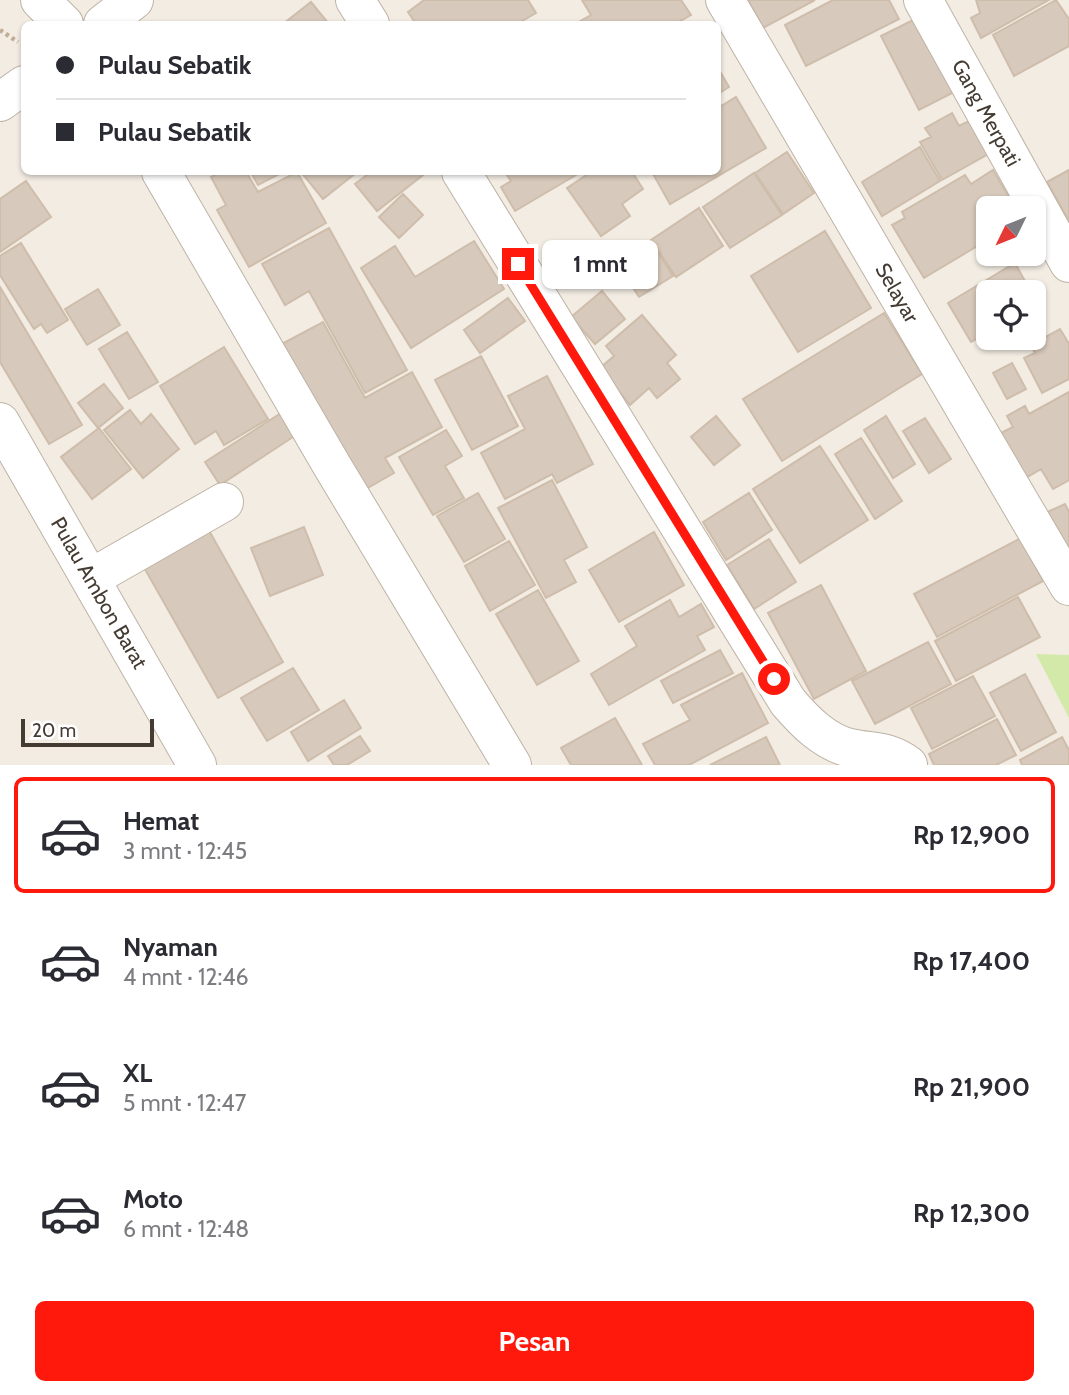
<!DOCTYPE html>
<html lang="id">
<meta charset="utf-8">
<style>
body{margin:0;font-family:Cabin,sans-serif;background:#f2f2f3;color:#2b2b33;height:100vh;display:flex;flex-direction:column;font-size:26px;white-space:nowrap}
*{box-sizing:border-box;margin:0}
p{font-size:23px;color:#7c7c81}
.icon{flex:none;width:38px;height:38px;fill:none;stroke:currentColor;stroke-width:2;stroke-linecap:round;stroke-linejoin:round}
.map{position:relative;height:765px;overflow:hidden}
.panel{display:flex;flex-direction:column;background:#fff;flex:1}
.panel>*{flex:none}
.top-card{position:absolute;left:21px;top:21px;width:700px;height:154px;border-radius:10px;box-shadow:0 2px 5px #0004;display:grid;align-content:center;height:154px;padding:0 35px;background:#fff}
.needle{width:46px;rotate:227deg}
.buttons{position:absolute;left:976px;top:196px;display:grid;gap:14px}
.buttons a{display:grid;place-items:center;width:70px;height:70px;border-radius:10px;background:#fff;box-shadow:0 2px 5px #0004;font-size:35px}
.scale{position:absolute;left:21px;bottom:18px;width:133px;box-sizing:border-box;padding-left:7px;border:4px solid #443c33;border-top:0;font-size:19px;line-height:24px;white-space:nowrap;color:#443c33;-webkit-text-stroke:5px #fff;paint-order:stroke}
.end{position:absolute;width:32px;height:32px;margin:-16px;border:9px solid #ff190d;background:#fff;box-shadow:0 0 0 4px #fff}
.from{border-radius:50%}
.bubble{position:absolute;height:49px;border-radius:10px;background:#fff;box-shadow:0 2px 5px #0004;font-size:23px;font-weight:700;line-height:49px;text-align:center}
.top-card b{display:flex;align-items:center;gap:24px;height:66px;font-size:26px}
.top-card b+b{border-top:2px solid #e1e1e2}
.top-card i{width:18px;height:18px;background:#2b2b33}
ul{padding:12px 0 0;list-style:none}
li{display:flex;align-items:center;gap:21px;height:116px;margin:0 14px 10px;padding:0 21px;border:4px solid transparent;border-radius:10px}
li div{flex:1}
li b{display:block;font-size:26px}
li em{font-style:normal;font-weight:700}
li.active{border-color:#ff190d}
li>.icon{width:63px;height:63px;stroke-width:1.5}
.action{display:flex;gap:14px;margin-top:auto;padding:14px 35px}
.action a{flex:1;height:80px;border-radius:10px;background:#ff190d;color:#fff;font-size:28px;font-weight:700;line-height:80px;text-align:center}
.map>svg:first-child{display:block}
.green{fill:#d3e9a9}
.building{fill:#d7c9bb;stroke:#cfbdab;stroke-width:2}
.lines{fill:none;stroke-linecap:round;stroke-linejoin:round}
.minor-casing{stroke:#beb3a5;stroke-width:40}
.path{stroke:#c0ad96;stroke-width:4.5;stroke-dasharray:3.5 3.5;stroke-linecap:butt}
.minor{stroke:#fff;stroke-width:38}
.route{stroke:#ff190d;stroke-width:9}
.labels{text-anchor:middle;stroke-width:5;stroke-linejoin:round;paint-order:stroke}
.street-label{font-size:21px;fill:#443c33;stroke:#fff}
</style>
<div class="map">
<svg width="1069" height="765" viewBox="0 0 1069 765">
<rect width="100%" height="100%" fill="#f2ece3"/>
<path class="green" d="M 1036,654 L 1069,655 L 1069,718 Z"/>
<path class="building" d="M 424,0 L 528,0 L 536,13 L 517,24 L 416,24 L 408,12 Z
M 582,0 L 681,0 L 691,15 L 675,24 L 575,24 L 591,15 Z
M 748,0 L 815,0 L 763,28 Z
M 833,0 L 889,0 L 899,19 L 806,66 L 785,25 Z
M 1049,0 L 981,38 L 971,18 L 980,13 L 976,0 Z
M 1056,0 L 1069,19 L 1069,46 L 1014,76 L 993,35 Z
M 311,2 L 329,24 L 283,24 Z
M 919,17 L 958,90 L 919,110 L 881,36 Z
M 718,68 L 729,87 L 718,94 Z
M 736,97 L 766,148 L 670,204 L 652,172 L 718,172 L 718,108 Z
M 952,113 L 959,126 L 971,120 L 990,153 L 942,180 L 920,142 L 931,137 L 925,128 Z
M 920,147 L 940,181 L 882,216 L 862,182 Z
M 787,152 L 814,193 L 783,214 L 755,173 Z
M 993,170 L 1013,204 L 1019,200 L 1024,208 L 989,208 L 989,239 L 924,278 L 892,225 L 905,218 L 902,212 L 965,175 L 971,184 Z
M 1069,170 L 1069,221 L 1047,182 Z
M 221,172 L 246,172 L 258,192 L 297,172 L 326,223 L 249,267 L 217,210 L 226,205 L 211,177 Z
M 251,172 L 283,172 L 258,185 Z
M 301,172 L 357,172 L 323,199 Z
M 371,172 L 427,172 L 377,211 L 355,184 Z
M 505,172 L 581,172 L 515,211 L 501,187 L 511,181 Z
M 591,172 L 632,172 L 643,189 L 622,204 L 630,216 L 601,236 L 567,188 Z
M 754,173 L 782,215 L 730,248 L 703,207 Z
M 26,181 L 51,217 L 0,252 L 0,199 Z
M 403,194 L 423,215 L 399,238 L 379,217 Z
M 699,208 L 723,246 L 676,277 L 651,240 Z
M 329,228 L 407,370 L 365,393 L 309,291 L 285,305 L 262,264 Z
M 825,231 L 871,308 L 798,352 L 751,276 Z
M 474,241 L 504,289 L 411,348 L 361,268 L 395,246 L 415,277 Z
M 21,243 L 68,320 L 47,333 L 41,324 L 34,329 L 0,275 L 0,256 Z
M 656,249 L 673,276 L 639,297 L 622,271 Z
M 1015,263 L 1031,292 L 989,292 L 989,332 L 971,342 L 948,303 Z
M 0,287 L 82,425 L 49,444 L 0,362 Z
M 98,289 L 120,325 L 87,345 L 65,309 Z
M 602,291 L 625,319 L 595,344 L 571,317 Z
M 508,298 L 525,321 L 480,353 L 464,330 Z
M 884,313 L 922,374 L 782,461 L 743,399 Z
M 642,315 L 676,355 L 667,363 L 680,379 L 657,398 L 649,388 L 630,405 L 600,368 L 614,356 L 606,346 Z
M 323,322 L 365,398 L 412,372 L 442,427 L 385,458 L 394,473 L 359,493 L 278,346 Z
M 1060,329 L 1069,344 L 1069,379 L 1042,393 L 1024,358 L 1035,353 L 1031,345 Z
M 127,332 L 158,382 L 129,399 L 99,349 Z
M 224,347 L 268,419 L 224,445 L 216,431 L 195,444 L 160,386 Z
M 481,356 L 518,426 L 472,450 L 435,380 Z
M 1012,363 L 1026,389 L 1007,399 L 993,373 Z
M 547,376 L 593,464 L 557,483 L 552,474 L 505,499 L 481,453 L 525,429 L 508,396 Z
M 104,384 L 123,408 L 98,428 L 78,403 Z
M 1069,392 L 1069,480 L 1053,489 L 1041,469 L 1024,479 L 999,434 L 1013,427 L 1007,416 L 1025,406 L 1029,414 Z
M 130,410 L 141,424 L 151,414 L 179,449 L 143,478 L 104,430 Z
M 284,411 L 299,433 L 220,485 L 205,462 Z
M 716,416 L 740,445 L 714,465 L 691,437 Z
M 886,416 L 915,464 L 893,478 L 864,430 Z
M 925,418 L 951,459 L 929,473 L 903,431 Z
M 99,428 L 131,469 L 92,499 L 61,457 Z
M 446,430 L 462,456 L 445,466 L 464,498 L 433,515 L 399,457 Z
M 861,438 L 902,501 L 875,519 L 835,454 Z
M 820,446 L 868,520 L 800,563 L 753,489 Z
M 552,480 L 587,547 L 564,560 L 576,582 L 546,598 L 498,508 Z
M 478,493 L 505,539 L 464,562 L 437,516 Z
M 749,493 L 772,530 L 726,560 L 703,522 Z
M 1065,504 L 1069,512 L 1069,552 L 1043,514 Z
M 207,527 L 283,662 L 218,698 L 142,564 Z
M 304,527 L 323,575 L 270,596 L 251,548 Z
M 654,532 L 684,585 L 619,622 L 589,570 Z
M 1021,538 L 1043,581 L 937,637 L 914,594 Z
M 769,539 L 796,582 L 754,609 L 727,565 Z
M 509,541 L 535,585 L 490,611 L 465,566 Z
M 821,585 L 866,671 L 814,699 L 768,613 Z
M 538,590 L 579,661 L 537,685 L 496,614 Z
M 1018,597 L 1040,637 L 956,681 L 935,641 Z
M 670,600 L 679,617 L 701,604 L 714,627 L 697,636 L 705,650 L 609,705 L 591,674 L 637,646 L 625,626 Z
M 928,642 L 951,684 L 875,724 L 852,681 Z
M 720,650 L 733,673 L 673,703 L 661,681 Z
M 293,668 L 319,710 L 267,741 L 241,698 Z
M 742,673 L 768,723 L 689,765 L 655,765 L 643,744 L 690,720 L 681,705 Z
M 1025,674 L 1056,732 L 1021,751 L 990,693 Z
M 973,676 L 995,716 L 932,749 L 911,708 Z
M 344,700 L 361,728 L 308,761 L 291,732 Z
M 615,718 L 642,765 L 571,765 L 561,748 Z
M 997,719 L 1016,755 L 996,765 L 934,765 L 929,754 Z
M 360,736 L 370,751 L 347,765 L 334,765 L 328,756 Z
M 766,737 L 780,765 L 710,765 Z
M 1062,737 L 1069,750 L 1069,765 L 1022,765 L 1020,760 Z"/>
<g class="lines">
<g class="minor-casing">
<path id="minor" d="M 40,0 L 64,24
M 355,0 L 370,24
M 725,0 L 1069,586
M 923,0 L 1069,263
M 103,24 L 134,0
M 0,102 L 24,85
M 161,172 L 331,464 L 512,765
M 461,172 L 788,702 C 805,722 825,742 850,748 C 873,753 889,750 908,765
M 0,422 L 197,765
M 91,578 L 224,502"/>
</g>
<path class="path" d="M 0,30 L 18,42"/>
<use href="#minor" class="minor"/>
</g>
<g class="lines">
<path class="route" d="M 518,264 L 774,679"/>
</g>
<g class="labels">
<g class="street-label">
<text transform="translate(986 113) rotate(61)" y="7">Gang Merpati</text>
<text transform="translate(897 293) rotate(60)" y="7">Selayar</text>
<text transform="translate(99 593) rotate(60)" y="7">Pulau Ambon Barat</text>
</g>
</g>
</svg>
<div class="buttons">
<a><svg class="needle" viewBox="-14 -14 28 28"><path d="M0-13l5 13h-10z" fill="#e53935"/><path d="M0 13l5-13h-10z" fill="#7c7c81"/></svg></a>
<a><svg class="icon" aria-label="locate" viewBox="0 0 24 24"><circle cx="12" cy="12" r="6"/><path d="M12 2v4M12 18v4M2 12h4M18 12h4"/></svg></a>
</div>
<div class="scale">20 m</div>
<i class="end from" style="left:774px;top:679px"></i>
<i class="end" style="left:518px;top:264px"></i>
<div class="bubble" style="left:542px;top:240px;width:116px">1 mnt</div>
<div class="top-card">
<b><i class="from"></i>Pulau Sebatik</b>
<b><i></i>Pulau Sebatik</b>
</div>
</div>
<section class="panel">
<ul>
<li class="active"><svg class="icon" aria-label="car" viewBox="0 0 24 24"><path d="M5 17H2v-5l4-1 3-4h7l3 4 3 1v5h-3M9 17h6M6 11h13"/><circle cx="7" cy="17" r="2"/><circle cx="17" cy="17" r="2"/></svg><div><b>Hemat</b><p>3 mnt · 12:45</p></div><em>Rp 12,900</em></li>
<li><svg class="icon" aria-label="car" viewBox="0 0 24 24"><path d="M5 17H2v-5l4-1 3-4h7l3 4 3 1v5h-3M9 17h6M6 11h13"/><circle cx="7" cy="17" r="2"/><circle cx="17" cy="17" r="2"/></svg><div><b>Nyaman</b><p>4 mnt · 12:46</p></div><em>Rp 17,400</em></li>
<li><svg class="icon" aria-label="car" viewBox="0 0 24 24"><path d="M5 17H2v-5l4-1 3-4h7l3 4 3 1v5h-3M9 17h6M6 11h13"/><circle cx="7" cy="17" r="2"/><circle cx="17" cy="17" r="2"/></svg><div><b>XL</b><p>5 mnt · 12:47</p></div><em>Rp 21,900</em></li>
<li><svg class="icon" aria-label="car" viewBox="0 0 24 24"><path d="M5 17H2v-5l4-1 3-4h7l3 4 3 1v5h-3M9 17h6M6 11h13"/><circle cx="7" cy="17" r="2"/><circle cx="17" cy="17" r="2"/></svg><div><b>Moto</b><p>6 mnt · 12:48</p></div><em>Rp 12,300</em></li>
</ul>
<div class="action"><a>Pesan</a></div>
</section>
